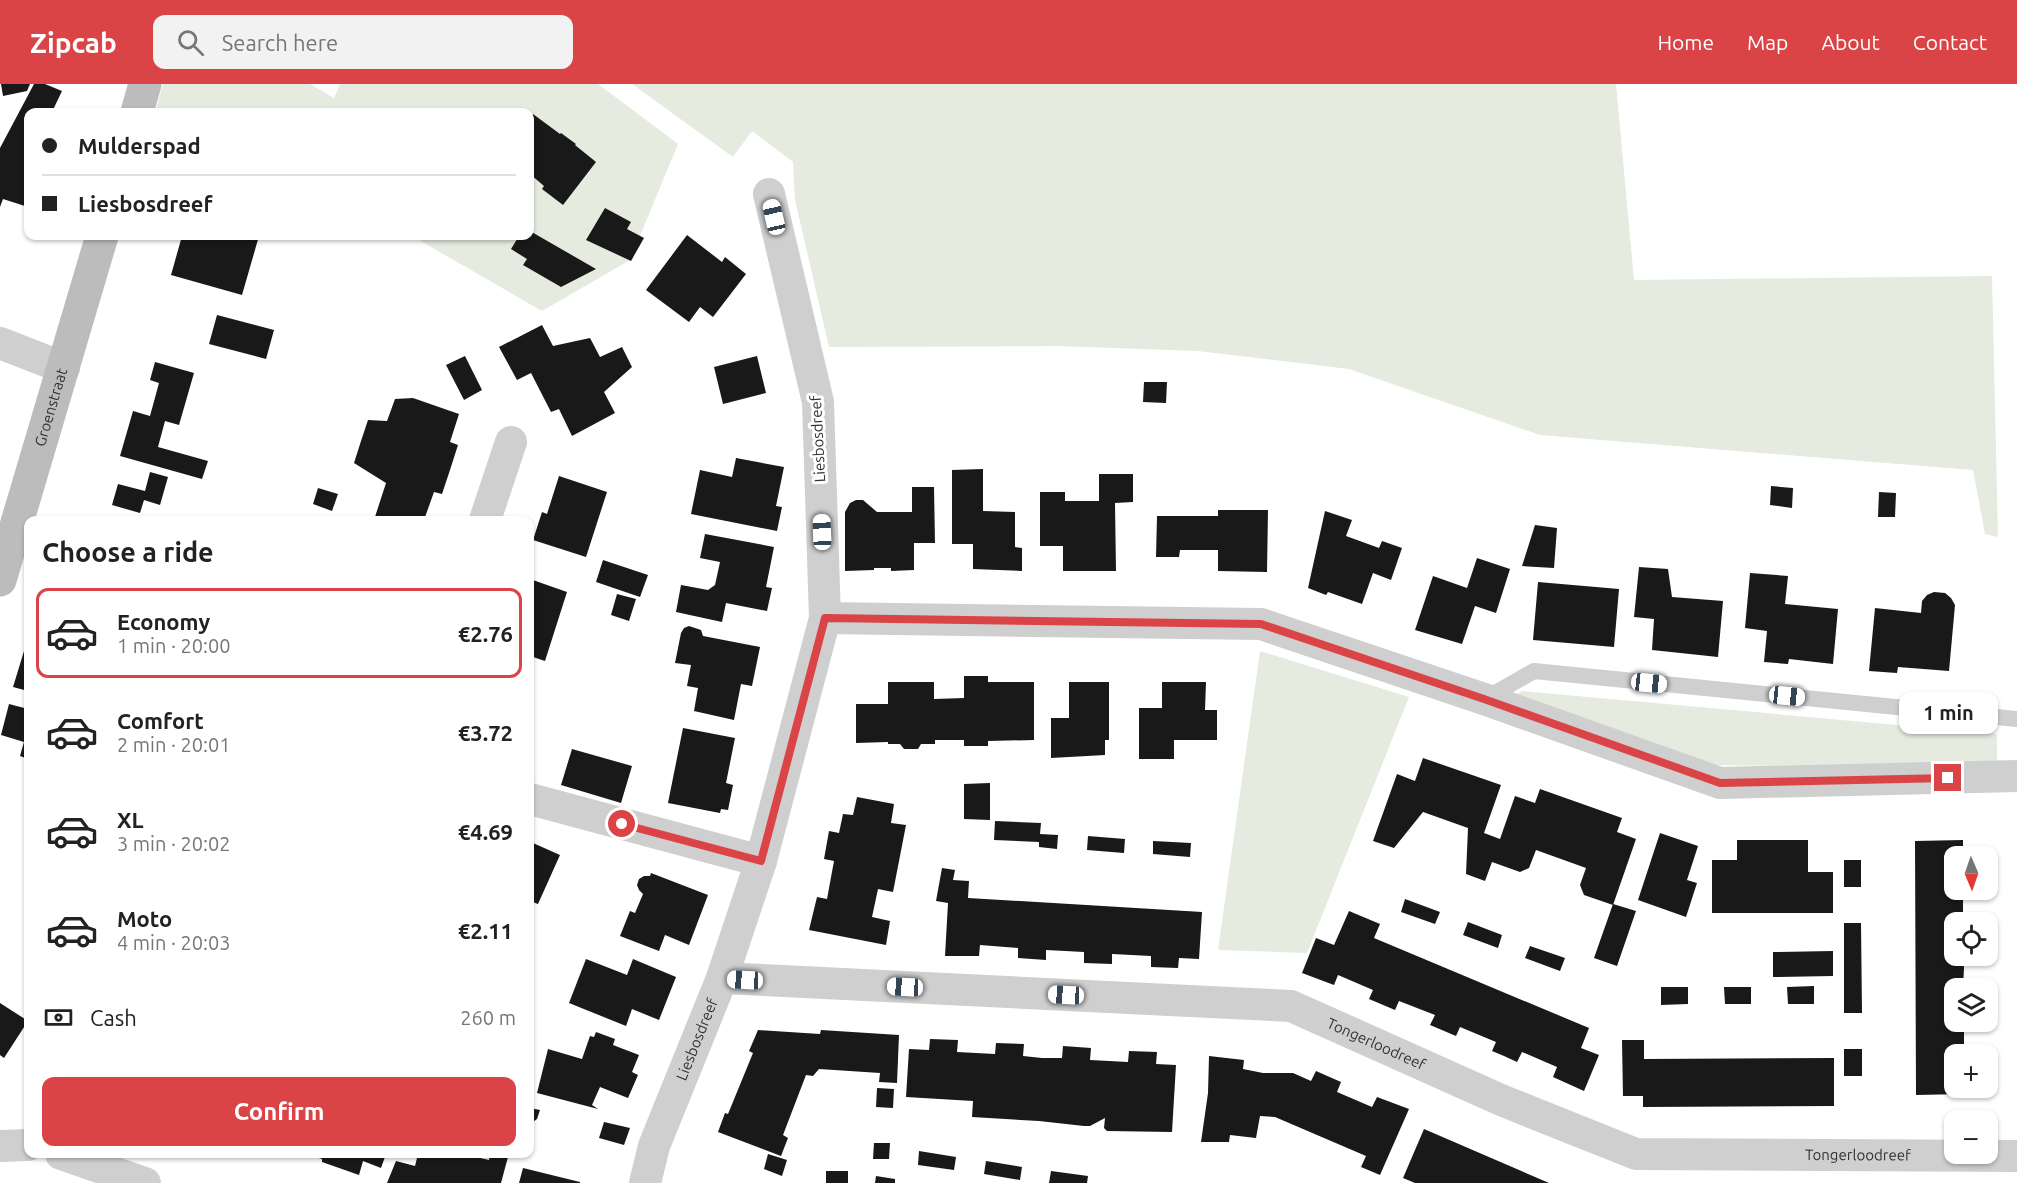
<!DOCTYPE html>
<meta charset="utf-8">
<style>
body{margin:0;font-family:Ubuntu,sans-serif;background:#f2f2f2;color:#222;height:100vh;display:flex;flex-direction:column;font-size:22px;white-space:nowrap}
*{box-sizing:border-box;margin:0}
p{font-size:20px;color:#767676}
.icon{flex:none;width:33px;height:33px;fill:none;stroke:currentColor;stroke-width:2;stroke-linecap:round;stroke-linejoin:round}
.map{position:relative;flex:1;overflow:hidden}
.drawer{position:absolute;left:24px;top:432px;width:510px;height:642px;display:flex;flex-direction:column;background:#fff;border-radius:12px;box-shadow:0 2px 4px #0004}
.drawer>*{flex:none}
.guide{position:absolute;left:24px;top:24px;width:510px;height:132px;border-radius:12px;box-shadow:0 2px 4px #0004;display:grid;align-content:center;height:132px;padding:0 18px;background:#fff}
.needle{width:39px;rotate:178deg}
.buttons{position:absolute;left:1944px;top:762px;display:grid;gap:12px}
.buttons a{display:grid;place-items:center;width:54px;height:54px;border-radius:12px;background:#fff;box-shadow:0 2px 4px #0004;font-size:30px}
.end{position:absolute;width:27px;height:27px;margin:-14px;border:8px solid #da4447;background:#fff;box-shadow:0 0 0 3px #fff}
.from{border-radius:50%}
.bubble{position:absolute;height:42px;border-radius:12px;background:#fff;box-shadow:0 2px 4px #0004;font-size:20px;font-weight:600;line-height:42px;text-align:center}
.car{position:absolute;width:18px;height:36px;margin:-18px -9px;border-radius:8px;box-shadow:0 0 4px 2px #0007;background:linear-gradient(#fff 24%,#345 0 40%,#fff 0 76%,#345 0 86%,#fff 0)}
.guide b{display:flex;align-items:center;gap:21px;height:57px;font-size:22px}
.guide b+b{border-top:2px solid #e0e0e0}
.guide i{width:15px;height:15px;background:#222}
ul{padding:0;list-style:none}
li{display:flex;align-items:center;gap:18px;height:90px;margin:0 12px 9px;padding:0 6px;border:3px solid transparent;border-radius:12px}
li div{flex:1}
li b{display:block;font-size:22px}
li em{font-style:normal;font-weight:600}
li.on{border-color:#da4447}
li>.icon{width:54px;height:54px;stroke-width:1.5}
h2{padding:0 18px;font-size:27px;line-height:72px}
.pay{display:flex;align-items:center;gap:15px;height:66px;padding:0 18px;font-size:22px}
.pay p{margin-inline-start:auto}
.button{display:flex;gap:12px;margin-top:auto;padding:12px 18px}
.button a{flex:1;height:69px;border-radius:12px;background:#da4447;color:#fff;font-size:24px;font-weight:600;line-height:69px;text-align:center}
header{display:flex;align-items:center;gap:36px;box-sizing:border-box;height:84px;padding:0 30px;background:#da4447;color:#fff}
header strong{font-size:28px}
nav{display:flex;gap:33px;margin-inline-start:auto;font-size:21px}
.search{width:420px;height:54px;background:#f2f2f2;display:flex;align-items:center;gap:15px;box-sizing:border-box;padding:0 21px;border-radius:12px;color:#767676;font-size:22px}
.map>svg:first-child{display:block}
.green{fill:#e5ebdf}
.building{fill:#191919}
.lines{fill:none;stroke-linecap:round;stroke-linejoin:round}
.lane{stroke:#cfcfcf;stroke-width:16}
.street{stroke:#cfcfcf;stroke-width:32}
.secondary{stroke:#bcbcbc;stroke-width:33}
.route{stroke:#da4447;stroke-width:8}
.labels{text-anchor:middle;stroke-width:6;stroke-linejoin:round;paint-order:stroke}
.street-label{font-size:15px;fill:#323232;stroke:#fff}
</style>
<header>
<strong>Zipcab</strong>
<div class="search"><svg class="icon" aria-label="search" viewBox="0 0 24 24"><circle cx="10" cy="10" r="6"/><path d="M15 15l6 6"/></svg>Search here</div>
<nav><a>Home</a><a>Map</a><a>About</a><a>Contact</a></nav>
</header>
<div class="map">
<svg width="2017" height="1099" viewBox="0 0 2017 1099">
<rect width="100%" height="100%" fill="#fff"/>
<path class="green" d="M 163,0 L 310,0 L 334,14 L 340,0 L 598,0 L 678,60 L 630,176 L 542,227 L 412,152 L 530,152 L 530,28 L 155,28 Z
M 632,0 L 1616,0 L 1634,196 L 1992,192 L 1998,453 L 1985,450 L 1973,386 L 1540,351 L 1349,285 L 1198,267 L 1059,262 L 829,263 L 795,116 L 793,78 L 752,47 L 733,73 Z
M 1260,567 L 1409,613 L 1307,869 L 1218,866 Z
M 1522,607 L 1997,650 L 1997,684 L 1694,681 L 1516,611 Z"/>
<path class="building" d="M 1,0 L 30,0 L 27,7 L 3,12 Z
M 34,0 L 45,0 L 62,7 L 52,28 L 28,28 L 28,123 L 3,115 L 0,123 L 0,64 Z
M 533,30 L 560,50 L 561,49 L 576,60 L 575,61 L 596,78 L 563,121 L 542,105 L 544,102 L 530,90 L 530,35 Z
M 605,124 L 631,138 L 627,145 L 644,154 L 631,177 L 586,156 Z
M 530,147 L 596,185 L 561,203 L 523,181 L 527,175 L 511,165 L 519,152 L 530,152 Z
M 687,151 L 722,178 L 725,173 L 746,190 L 713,233 L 700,223 L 689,238 L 646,206 Z
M 182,152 L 259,152 L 242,211 L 171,191 Z
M 217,231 L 274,246 L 266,275 L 209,260 Z
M 542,241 L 553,262 L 590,254 L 600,273 L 622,263 L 632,283 L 604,308 L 615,329 L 572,352 L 559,325 L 551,328 L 531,289 L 517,296 L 499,263 Z
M 465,272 L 482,306 L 464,316 L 446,281 Z
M 757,272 L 766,309 L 723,320 L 714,283 Z
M 155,278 L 194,289 L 179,341 L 165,337 L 158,363 L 208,377 L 202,395 L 120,372 L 133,327 L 150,332 L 159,299 L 150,296 Z
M 1144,298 L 1167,298 L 1166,319 L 1143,318 Z
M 413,314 L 459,330 L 450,358 L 458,361 L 450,386 L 442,410 L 434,408 L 424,436 L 374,436 L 386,399 L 354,379 L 361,357 L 368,336 L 387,337 L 395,315 Z
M 736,374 L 784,383 L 776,422 L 782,423 L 777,447 L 691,430 L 700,386 L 732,393 Z
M 983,385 L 983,427 L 1015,428 L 1015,463 L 1022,464 L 1022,487 L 973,485 L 973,460 L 952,460 L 952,386 Z
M 150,388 L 168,393 L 160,421 L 144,416 L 140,429 L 112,421 L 118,400 L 145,407 Z
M 1099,390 L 1133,390 L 1133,418 L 1115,419 L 1116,487 L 1063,487 L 1063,462 L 1040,462 L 1040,408 L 1065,408 L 1065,417 L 1099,417 Z
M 559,392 L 607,408 L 586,473 L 533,456 L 542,428 L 547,430 Z
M 1771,402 L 1793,404 L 1792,424 L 1770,421 Z
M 912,403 L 934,403 L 935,459 L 914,459 L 914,486 L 891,487 L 891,484 L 874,484 L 874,486 L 845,487 L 845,428 L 850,419 L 856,416 L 863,416 L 877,428 L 912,428 Z
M 318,404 L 338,410 L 332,427 L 313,420 Z
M 1879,408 L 1896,409 L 1895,433 L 1878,433 Z
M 1218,426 L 1268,426 L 1267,488 L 1218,487 L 1218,466 L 1180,466 L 1179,473 L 1156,473 L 1157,432 L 1218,432 Z
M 1325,427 L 1352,436 L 1346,452 L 1379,464 L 1382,457 L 1402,464 L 1391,496 L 1373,489 L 1362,520 L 1328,508 L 1326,511 L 1308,504 Z
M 1535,441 L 1557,444 L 1554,484 L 1522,482 Z
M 705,450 L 774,463 L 766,503 L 772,504 L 767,527 L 726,519 L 722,538 L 676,528 L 681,501 L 708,506 L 715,501 L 720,478 L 700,474 Z
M 1477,474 L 1510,485 L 1496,529 L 1475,522 L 1462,560 L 1415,546 L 1433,492 L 1467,504 Z
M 603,476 L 648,491 L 640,513 L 596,498 Z
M 1639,483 L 1668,485 L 1672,513 L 1723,517 L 1718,573 L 1652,566 L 1654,535 L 1634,533 Z
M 1750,489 L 1788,492 L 1785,520 L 1838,525 L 1833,580 L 1789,575 L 1788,580 L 1764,578 L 1767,547 L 1745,544 Z
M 530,495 L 567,508 L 545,577 L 530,572 Z
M 1538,498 L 1619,505 L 1614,563 L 1533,556 Z
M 1934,508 L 1945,509 L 1951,514 L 1955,521 L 1949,587 L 1898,583 L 1897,589 L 1869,587 L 1875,524 L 1921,529 L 1922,517 L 1927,511 Z
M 617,510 L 636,515 L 629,537 L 611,531 Z
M 689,542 L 701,546 L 703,552 L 760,563 L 752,602 L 741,600 L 734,636 L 694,627 L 698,604 L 687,602 L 691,581 L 675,579 L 681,549 L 684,544 Z
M 28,554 L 28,607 L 13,603 Z
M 964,592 L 988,592 L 988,598 L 1034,598 L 1034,656 L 988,657 L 988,662 L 964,662 L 964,656 L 935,656 L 935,660 L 921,660 L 918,665 L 904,665 L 900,660 L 888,660 L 888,658 L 856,659 L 856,620 L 888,620 L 888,598 L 934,598 L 934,615 L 964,614 Z
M 1069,598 L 1109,598 L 1109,656 L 1105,656 L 1105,671 L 1051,674 L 1051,634 L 1069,634 Z
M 1162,598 L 1206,598 L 1205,626 L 1217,626 L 1217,656 L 1174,656 L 1174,675 L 1139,675 L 1139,624 L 1162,624 Z
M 9,620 L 28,625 L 28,675 L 20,672 L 24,658 L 1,651 Z
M 683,644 L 735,654 L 726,699 L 733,701 L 728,726 L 721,725 L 720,729 L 668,719 Z
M 572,665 L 632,682 L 621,719 L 561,701 Z
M 1423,674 L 1501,701 L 1484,749 L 1500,755 L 1515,712 L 1535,719 L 1540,705 L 1622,734 L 1617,748 L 1636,755 L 1613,821 L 1584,811 L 1580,801 L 1586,784 L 1536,766 L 1529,784 L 1520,788 L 1492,778 L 1485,797 L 1466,790 L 1468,744 L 1423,728 L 1394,764 L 1373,757 L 1397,690 L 1415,697 Z
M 990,699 L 990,736 L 964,735 L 964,700 Z
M 857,713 L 894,720 L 891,739 L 906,741 L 893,808 L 878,805 L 872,833 L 890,837 L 886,861 L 809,846 L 817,813 L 827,815 L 834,777 L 824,775 L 829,747 L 839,749 L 843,730 L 853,731 Z
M 995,737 L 1041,739 L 1040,750 L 1058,751 L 1057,765 L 1039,763 L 1039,758 L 994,756 Z
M 1660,749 L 1698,762 L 1687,796 L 1697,799 L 1686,833 L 1638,816 Z
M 1088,752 L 1125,755 L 1124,769 L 1087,766 Z
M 1737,756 L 1808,756 L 1808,788 L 1833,788 L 1833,829 L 1712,829 L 1712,776 L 1737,776 Z
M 1963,756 L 1963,772 L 1954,772 L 1954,806 L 1963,806 L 1963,838 L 1954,838 L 1954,872 L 1963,872 L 1964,884 L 1963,904 L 1954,904 L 1954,938 L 1964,938 L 1964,970 L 1954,970 L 1954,1004 L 1964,1004 L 1964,1010 L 1916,1011 L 1915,757 Z
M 1153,757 L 1191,759 L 1190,773 L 1153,770 Z
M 533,759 L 560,771 L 538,820 L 530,817 L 530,768 Z
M 1844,776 L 1861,776 L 1861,803 L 1844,803 Z
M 942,784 L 955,786 L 953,796 L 969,797 L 968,814 L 1202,828 L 1199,875 L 1179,874 L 1178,884 L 1151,883 L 1151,872 L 1112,870 L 1112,880 L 1084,879 L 1084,868 L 1046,866 L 1046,876 L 1018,874 L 1018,864 L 980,861 L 979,872 L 945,872 L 948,819 L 936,817 Z
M 651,789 L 708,811 L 689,861 L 665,851 L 659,867 L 620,852 L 630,827 L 635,829 L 643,810 L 639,806 L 637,801 L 639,795 L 644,792 L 650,792 Z
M 1405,815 L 1440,828 L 1435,840 L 1401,828 Z
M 1613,820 L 1636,827 L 1617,882 L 1594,874 Z
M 1349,827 L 1380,840 L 1374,854 L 1589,944 L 1581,964 L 1599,971 L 1584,1007 L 1553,993 L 1557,983 L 1522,968 L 1517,978 L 1504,972 L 1492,967 L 1496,958 L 1460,943 L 1456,952 L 1430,941 L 1435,931 L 1399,917 L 1395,926 L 1369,915 L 1373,906 L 1338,891 L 1334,901 L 1302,889 L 1316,854 L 1334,861 Z
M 1468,838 L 1502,851 L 1498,864 L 1463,851 Z
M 1844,839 L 1861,839 L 1862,929 L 1844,929 Z
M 1530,862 L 1565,874 L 1560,887 L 1525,874 Z
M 1833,867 L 1833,892 L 1773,893 L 1773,868 Z
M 586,875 L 627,891 L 633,875 L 676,893 L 659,936 L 632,925 L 626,942 L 569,919 Z
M 1814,902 L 1814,920 L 1788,920 L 1787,903 Z
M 1661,903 L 1688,903 L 1688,920 L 1661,921 Z
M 1724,903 L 1751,903 L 1751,920 L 1725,920 Z
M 0,919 L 28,937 L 4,974 L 0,971 Z
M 758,946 L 820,950 L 821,946 L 899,951 L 897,999 L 879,998 L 880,989 L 819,985 L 813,992 L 806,991 L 783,1051 L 788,1054 L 781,1072 L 718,1048 L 725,1029 L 728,1030 L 753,969 L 749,967 Z
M 596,948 L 615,955 L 613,961 L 639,971 L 632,988 L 638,991 L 628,1014 L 600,1003 L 592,1021 L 598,1025 L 537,1009 L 548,965 L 582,975 L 590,952 L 594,953 Z
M 930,955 L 958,956 L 957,968 L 995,970 L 996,959 L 1024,960 L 1023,972 L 1042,974 L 1062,974 L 1063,962 L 1091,964 L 1090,976 L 1128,978 L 1129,967 L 1157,968 L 1156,980 L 1176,981 L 1172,1048 L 1107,1047 L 1104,1044 L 1105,1034 L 1090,1042 L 1084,1042 L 1039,1037 L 972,1033 L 973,1017 L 906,1013 L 909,965 L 929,966 Z
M 1622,956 L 1644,956 L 1644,975 L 1834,974 L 1834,1022 L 1643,1023 L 1643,1012 L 1623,1012 Z
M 1844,965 L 1862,965 L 1862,992 L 1844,992 Z
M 1209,972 L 1244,976 L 1243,985 L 1263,989 L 1293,989 L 1311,997 L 1316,987 L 1341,998 L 1337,1008 L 1372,1023 L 1377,1013 L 1409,1025 L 1380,1091 L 1361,1083 L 1366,1072 L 1275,1033 L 1260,1032 L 1256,1054 L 1230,1051 L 1229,1058 L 1201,1058 L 1208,1009 Z
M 877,1004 L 894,1005 L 893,1024 L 876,1023 Z
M 530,1024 L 540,1026 L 537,1035 L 530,1040 Z
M 604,1038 L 630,1044 L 624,1061 L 599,1054 Z
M 1424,1045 L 1549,1099 L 1415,1099 L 1403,1094 Z
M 874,1059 L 890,1059 L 889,1075 L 873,1075 Z
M 919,1067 L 956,1073 L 954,1086 L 918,1081 Z
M 307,1070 L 386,1070 L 381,1084 L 363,1077 L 359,1091 L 322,1078 L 322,1075 Z
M 418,1070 L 463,1070 L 489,1076 L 490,1070 L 508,1073 L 501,1099 L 387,1099 L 396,1077 L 415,1082 Z
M 768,1070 L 787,1076 L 782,1092 L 764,1085 Z
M 986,1077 L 1022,1083 L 1020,1096 L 984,1090 Z
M 523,1084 L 580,1098 L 580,1099 L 519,1099 Z
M 826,1087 L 848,1087 L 848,1099 L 826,1099 Z
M 1051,1087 L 1088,1092 L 1087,1099 L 1049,1099 Z
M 876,1092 L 895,1095 L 895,1099 L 875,1099 Z"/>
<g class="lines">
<path class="lane" d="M 1485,615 L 1534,587 L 2017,635"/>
<g class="street">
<path d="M 0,259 L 64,284"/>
<path d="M 485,436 L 511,358"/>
<path d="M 825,534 L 1261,540 L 1484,615 L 1720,699 L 2017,692"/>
<path d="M 530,715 L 761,777"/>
<path id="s1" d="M 722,894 L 1291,922 L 1501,1016 L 1636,1070 L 2017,1072"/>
<path d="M 0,1062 L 28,1061"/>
<path d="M 61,1070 L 145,1099"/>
<path id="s2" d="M 645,1099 L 654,1062 L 722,894 L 761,777 L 825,534 L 818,318 L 769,110"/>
</g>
<g class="secondary">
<path d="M 137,28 L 145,0"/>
<path id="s3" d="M 0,496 L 102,152"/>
</g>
</g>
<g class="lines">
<path class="route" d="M 622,740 L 761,777 L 825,534 L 1261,540 L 1484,615 L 1720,699 L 1948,694"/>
</g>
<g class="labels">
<g class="street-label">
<text dy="5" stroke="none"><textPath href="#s3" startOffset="180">Groenstraat</textPath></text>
<text transform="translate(818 355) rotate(-93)" y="5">Liesbosdreef</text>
<text dy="5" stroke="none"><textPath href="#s2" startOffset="153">Liesbosdreef</textPath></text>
<text dy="5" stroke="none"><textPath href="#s1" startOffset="663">Tongerloodreef</textPath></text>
<text dy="5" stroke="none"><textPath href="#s1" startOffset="1167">Tongerloodreef</textPath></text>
</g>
</g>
</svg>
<div class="buttons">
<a><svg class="needle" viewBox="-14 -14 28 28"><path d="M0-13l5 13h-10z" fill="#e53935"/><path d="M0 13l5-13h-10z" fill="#767676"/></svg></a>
<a><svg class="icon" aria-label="locate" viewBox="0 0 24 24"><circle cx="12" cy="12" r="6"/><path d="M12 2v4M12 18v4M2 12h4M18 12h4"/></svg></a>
<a><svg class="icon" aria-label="layers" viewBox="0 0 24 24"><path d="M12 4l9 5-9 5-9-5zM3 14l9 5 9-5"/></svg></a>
<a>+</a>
<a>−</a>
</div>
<i class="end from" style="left:622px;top:740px"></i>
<i class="end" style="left:1948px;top:694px"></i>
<div class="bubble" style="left:1899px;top:608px;width:99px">1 min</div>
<i class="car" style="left:774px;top:133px;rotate:347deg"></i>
<i class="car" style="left:822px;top:448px;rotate:358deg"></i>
<i class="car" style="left:1649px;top:599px;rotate:96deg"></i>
<i class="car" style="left:1787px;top:612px;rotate:96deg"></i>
<i class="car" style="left:745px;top:896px;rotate:273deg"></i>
<i class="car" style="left:905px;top:903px;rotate:273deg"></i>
<i class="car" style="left:1066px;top:911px;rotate:273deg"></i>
<div class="guide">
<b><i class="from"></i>Mulderspad</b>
<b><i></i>Liesbosdreef</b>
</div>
<section class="drawer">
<h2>Choose a ride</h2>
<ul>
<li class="on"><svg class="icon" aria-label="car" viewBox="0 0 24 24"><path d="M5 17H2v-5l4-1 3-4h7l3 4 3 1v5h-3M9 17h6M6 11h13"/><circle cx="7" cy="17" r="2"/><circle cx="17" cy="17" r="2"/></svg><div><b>Economy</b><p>1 min · 20:00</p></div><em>€2.76</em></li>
<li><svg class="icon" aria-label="car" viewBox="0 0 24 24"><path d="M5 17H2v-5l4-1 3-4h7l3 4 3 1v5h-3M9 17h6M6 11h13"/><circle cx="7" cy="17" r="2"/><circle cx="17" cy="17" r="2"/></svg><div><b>Comfort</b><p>2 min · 20:01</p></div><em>€3.72</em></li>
<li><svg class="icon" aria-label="car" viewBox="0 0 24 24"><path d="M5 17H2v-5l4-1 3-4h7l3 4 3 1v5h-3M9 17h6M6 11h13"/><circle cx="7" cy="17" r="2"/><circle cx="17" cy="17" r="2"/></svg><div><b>XL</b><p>3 min · 20:02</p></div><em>€4.69</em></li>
<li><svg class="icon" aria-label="car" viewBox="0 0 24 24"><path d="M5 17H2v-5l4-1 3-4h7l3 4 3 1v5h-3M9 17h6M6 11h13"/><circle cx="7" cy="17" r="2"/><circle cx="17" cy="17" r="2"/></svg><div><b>Moto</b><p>4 min · 20:03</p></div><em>€2.11</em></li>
</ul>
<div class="pay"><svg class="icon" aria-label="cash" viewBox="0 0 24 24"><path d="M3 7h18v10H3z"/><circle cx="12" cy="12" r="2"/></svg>Cash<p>260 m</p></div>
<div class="button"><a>Confirm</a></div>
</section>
</div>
